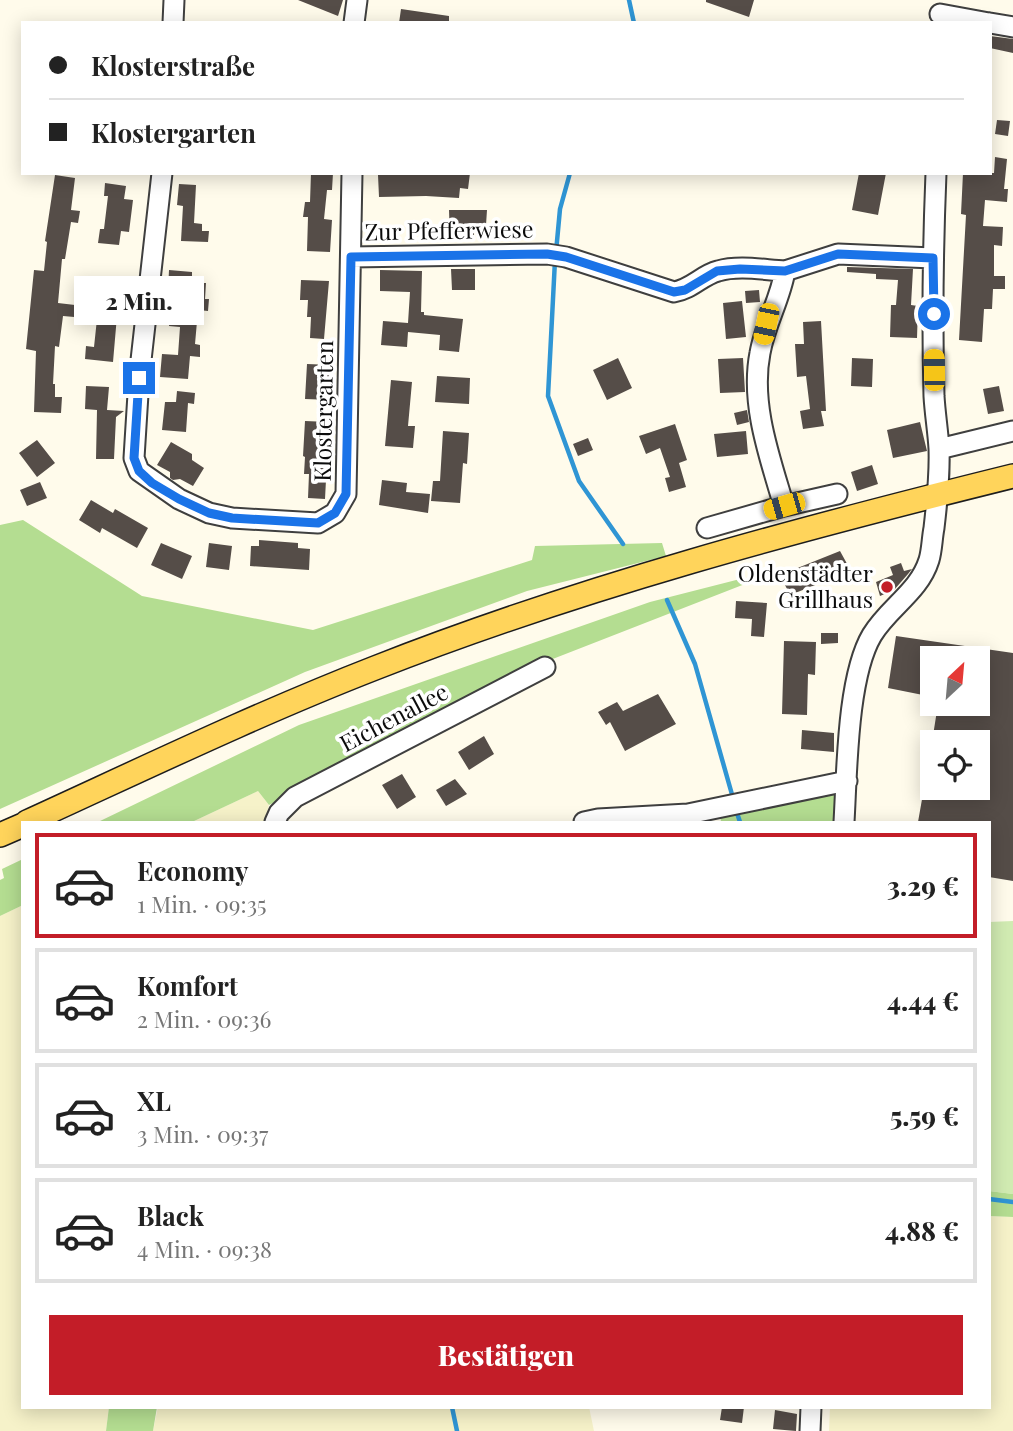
<!DOCTYPE html>
<html lang="de">
<meta charset="utf-8">
<style>
body{margin:0;font-family:"Playfair Display",serif;background:#f6f6f6;color:#222;height:100vh;display:flex;flex-direction:column;font-size:26px;white-space:nowrap}
*{box-sizing:border-box;margin:0}
p{font-size:23px;color:#767676}
.icon{flex:none;width:38px;height:38px;fill:none;stroke:currentColor;stroke-width:2;stroke-linecap:round;stroke-linejoin:round}
.map{position:relative;flex:1;overflow:hidden}
.details{position:absolute;left:21px;top:821px;width:970px;height:588px;display:flex;flex-direction:column;background:#fff;border-radius:0px;box-shadow:0 4px 18px #0003}
.details>*{flex:none}
.hud{position:absolute;left:21px;top:21px;width:971px;height:154px;border-radius:0px;box-shadow:0 4px 18px #0003;display:grid;align-content:center;height:154px;padding:0 28px;background:#fff}
.needle{width:46px;rotate:26deg}
.buttons{position:absolute;left:920px;top:646px;display:grid;gap:14px}
.buttons a{display:grid;place-items:center;width:70px;height:70px;border-radius:0px;background:#fff;box-shadow:0 4px 18px #0003;font-size:35px}
.end{position:absolute;width:32px;height:32px;margin:-16px;border:9px solid #1a73e8;background:#fff;box-shadow:0 0 0 4px #fff}
.from{border-radius:50%}
.bubble{position:absolute;height:49px;border-radius:0px;background:#fff;box-shadow:0 4px 18px #0003;font-size:23px;font-weight:800;line-height:49px;text-align:center}
.car{position:absolute;width:21px;height:42px;margin:-21px -10px;border-radius:9px;box-shadow:0 0 5px 2px #0007;background:linear-gradient(#f5c518 24%,#345 0 40%,#f5c518 0 76%,#345 0 86%,#f5c518 0)}
.hud b{display:flex;align-items:center;gap:24px;height:66px;font-size:26px}
.hud b+b{border-top:2px solid #e0e0e0}
.hud i{width:18px;height:18px;background:#222}
ul{padding:12px 0 0;list-style:none}
li{display:flex;align-items:center;gap:21px;height:105px;margin:0 14px 10px;padding:0 14px;border:4px solid #e0e0e0;border-radius:0px}
li div{flex:1}
li b{display:block;font-size:26px}
li em{font-style:normal;font-weight:800}
li.active{border-color:#c31d28}
li>.icon{width:63px;height:63px;stroke-width:1.5}
.action{display:flex;gap:14px;margin-top:auto;padding:14px 28px}
.action a{flex:1;height:80px;border-radius:0px;background:#c31d28;color:#fff;font-size:28px;font-weight:800;line-height:80px;text-align:center}
.map>svg:first-child{display:block}
.farmland{fill:#f6f2c9}
.green{fill:#d1ebb2}
.forest{fill:#b4dd91}
.lines{fill:none;stroke-linecap:round;stroke-linejoin:round}
.stream{stroke:#2f95d4;stroke-width:4.5}
.building{fill:#554d48}
.minor-casing{stroke:#3f3f3f;stroke-width:23}
.major-casing{stroke:#1d1d1d;stroke-width:26}
.minor{stroke:#fff;stroke-width:19}
.major{stroke:#ffd45b;stroke-width:23}
.route{stroke:#1a73e8;stroke-width:9}
.poi-dot{fill:#c31d28;stroke:#fff;stroke-width:2.5}
.labels{text-anchor:middle;stroke-width:7;stroke-linejoin:round;paint-order:stroke}
.street-label{font-size:23px;fill:#0c0c0c;stroke:#fff}
.poi-label{font-size:23px;fill:#0c0c0c;stroke:#fff;text-anchor:end}
</style>
<div class="map">
<svg width="1013" height="1431" viewBox="0 0 1013 1431">
<rect width="100%" height="100%" fill="#fffbeb"/>
<path class="farmland" d="M 258,791 L 269,805 L 264,822 L 192,822 Z
M 23,905 L 23,1407 L 109,1407 L 106,1431 L 0,1431 L 0,916 Z
M 989,1216 L 1013,1217 L 1013,1431 L 829,1431 L 830,1407 L 989,1407 Z
M 158,1407 L 589,1407 L 594,1431 L 153,1431 Z"/>
<path class="green" d="M 1013,921 L 1013,1194 L 989,1191 L 989,922 Z"/>
<path class="forest" d="M 23,520 L 142,596 L 313,630 L 532,560 L 535,546 L 662,543 L 666,556 L 527,591 L 305,672 L 0,809 L 0,525 Z
M 744,578 L 745,584 L 545,662 L 269,805 L 258,791 L 192,822 L 98,822 L 299,725 L 650,602 Z
M 835,790 L 834,822 L 721,822 L 720,815 Z
M 23,859 L 23,905 L 0,916 L 0,880 L 4,878 L 2,869 Z
M 989,1191 L 1013,1194 L 1013,1217 L 989,1216 Z
M 109,1407 L 157,1407 L 153,1431 L 106,1431 Z"/>
<g class="lines">
<path class="stream" d="M 629,0 L 634,23
M 556,252 L 560,209 L 570,173
M 555,260 L 548,396 L 579,481 L 623,544
M 667,600 L 695,664 L 733,798
M 736,810 L 740,822
M 989,1199 L 1013,1202
M 452,1407 L 457,1431"/>
</g>
<path class="building" d="M 298,0 L 343,0 L 338,16 Z
M 706,0 L 754,0 L 749,17 L 706,2 Z
M 401,9 L 449,16 L 449,23 L 399,23 Z
M 990,36 L 1013,39 L 1013,53 L 990,48 Z
M 997,120 L 1010,121 L 1008,136 L 995,134 Z
M 995,157 L 1007,159 L 1004,189 L 1008,189 L 1007,202 L 985,200 L 983,226 L 1003,227 L 1002,246 L 994,245 L 994,276 L 1005,276 L 1005,289 L 993,289 L 992,309 L 984,309 L 982,342 L 959,340 L 966,215 L 961,214 L 963,173 L 994,173 Z
M 311,173 L 333,173 L 332,190 L 327,190 L 324,219 L 332,220 L 330,252 L 307,251 L 308,217 L 303,217 L 305,202 L 310,202 Z
M 470,173 L 468,189 L 460,188 L 459,198 L 426,196 L 379,197 L 378,175 Z
M 859,173 L 886,173 L 878,215 L 852,210 Z
M 55,175 L 75,178 L 71,210 L 80,211 L 78,223 L 71,222 L 65,259 L 62,259 L 58,303 L 92,307 L 96,278 L 120,281 L 113,362 L 85,359 L 86,346 L 94,347 L 97,319 L 63,316 L 59,347 L 55,346 L 53,384 L 55,384 L 55,397 L 62,397 L 61,413 L 34,412 L 36,351 L 26,349 L 34,270 L 44,271 L 47,242 L 45,241 Z
M 105,183 L 126,186 L 124,199 L 133,200 L 129,232 L 121,231 L 119,245 L 98,243 L 100,229 L 104,229 L 108,196 L 104,196 Z
M 179,184 L 196,185 L 194,223 L 202,224 L 202,231 L 209,231 L 208,242 L 181,241 L 183,206 L 177,205 Z
M 449,210 L 487,210 L 486,225 L 474,225 L 474,241 L 450,241 Z
M 847,267 L 913,269 L 911,305 L 918,306 L 917,338 L 890,337 L 891,305 L 896,305 L 898,280 L 876,279 L 876,274 L 847,272 Z
M 451,269 L 475,269 L 475,290 L 452,290 Z
M 169,270 L 192,272 L 192,283 L 206,283 L 205,299 L 209,299 L 208,311 L 198,310 L 195,344 L 200,345 L 200,357 L 190,356 L 188,379 L 160,377 L 162,354 L 178,355 L 180,327 L 169,326 L 172,291 L 168,291 Z
M 380,270 L 422,271 L 421,312 L 424,312 L 424,315 L 463,319 L 459,352 L 439,350 L 440,335 L 408,332 L 407,347 L 381,345 L 383,321 L 408,323 L 410,292 L 380,291 Z
M 301,280 L 329,281 L 324,339 L 310,338 L 311,317 L 307,317 L 308,300 L 300,300 Z
M 759,290 L 760,302 L 746,303 L 745,291 Z
M 742,301 L 746,337 L 726,339 L 723,303 Z
M 821,321 L 826,411 L 821,411 L 824,426 L 803,429 L 800,411 L 810,409 L 806,376 L 797,377 L 795,344 L 804,344 L 803,322 Z
M 618,358 L 632,388 L 607,400 L 593,370 Z
M 743,358 L 745,392 L 720,393 L 718,359 Z
M 852,358 L 873,359 L 872,387 L 851,386 Z
M 307,364 L 333,365 L 331,400 L 305,399 Z
M 437,376 L 470,378 L 469,404 L 435,402 Z
M 391,380 L 412,382 L 408,426 L 415,426 L 413,448 L 385,446 Z
M 86,386 L 109,387 L 107,410 L 124,411 L 116,417 L 114,459 L 96,459 L 97,410 L 85,409 Z
M 999,386 L 1004,411 L 988,414 L 983,389 Z
M 177,391 L 195,393 L 194,404 L 188,403 L 186,432 L 162,430 L 165,402 L 176,402 Z
M 747,410 L 749,422 L 737,425 L 734,413 Z
M 305,421 L 329,422 L 325,499 L 308,498 L 309,474 L 304,474 L 305,457 L 303,456 Z
M 920,422 L 927,451 L 893,458 L 887,430 Z
M 675,424 L 687,460 L 679,463 L 686,487 L 669,492 L 665,478 L 670,477 L 660,448 L 646,454 L 639,436 Z
M 443,431 L 469,433 L 467,464 L 463,463 L 460,503 L 431,501 L 433,481 L 440,481 Z
M 746,431 L 748,454 L 717,457 L 714,434 Z
M 588,438 L 593,450 L 578,456 L 573,444 Z
M 37,440 L 55,463 L 37,477 L 19,453 Z
M 171,442 L 192,454 L 192,460 L 204,468 L 193,486 L 180,479 L 173,480 L 170,478 L 170,472 L 157,465 Z
M 872,465 L 878,484 L 857,491 L 851,472 Z
M 382,480 L 407,483 L 406,492 L 430,494 L 428,513 L 379,505 Z
M 40,482 L 47,498 L 27,506 L 20,490 Z
M 91,500 L 113,513 L 115,509 L 148,528 L 137,548 L 102,528 L 100,533 L 79,520 Z
M 259,540 L 298,543 L 298,548 L 310,549 L 309,570 L 250,566 L 251,546 L 259,546 Z
M 161,543 L 192,556 L 182,579 L 151,565 Z
M 209,543 L 232,546 L 229,570 L 206,567 Z
M 840,551 L 851,571 L 790,595 L 780,575 Z
M 901,563 L 904,571 L 912,569 L 908,574 L 894,590 L 880,596 L 876,582 L 893,575 L 890,567 Z
M 736,601 L 767,603 L 764,637 L 751,636 L 752,619 L 735,618 Z
M 821,633 L 838,633 L 838,643 L 821,644 Z
M 896,636 L 1013,653 L 1013,881 L 989,877 L 989,822 L 918,822 L 924,788 L 978,788 L 978,742 L 932,742 L 938,704 L 978,704 L 978,658 L 933,658 L 933,697 L 888,688 Z
M 784,641 L 816,642 L 815,675 L 808,674 L 807,715 L 782,714 Z
M 658,694 L 676,724 L 625,751 L 610,722 L 606,725 L 598,712 L 617,702 L 623,711 Z
M 802,730 L 834,733 L 834,752 L 801,749 Z
M 484,736 L 494,754 L 469,770 L 458,752 Z
M 402,774 L 416,797 L 397,809 L 382,785 Z
M 455,779 L 467,794 L 446,806 L 436,790 Z
M 722,1407 L 744,1407 L 742,1423 L 720,1420 Z
M 775,1410 L 797,1414 L 796,1431 L 773,1429 Z"/>
<g class="lines">
<g class="minor-casing">
<path id="minor" d="M 940,14 L 989,23
M 173,23 L 174,0
M 354,23 L 357,0
M 990,23 L 1013,27
M 162,173 L 139,378 L 134,458 L 139,471 L 179,499 L 209,513 L 232,518 L 318,523 L 335,513 L 346,494 L 352,173
M 351,257 L 547,254 L 566,257 L 674,292 C 692,289 702,275 718,271 C 739,265 764,270 785,271
M 939,449 L 1013,431
M 784,506 L 837,494
M 707,528 L 784,506 C 770,458 750,404 760,353 C 765,324 780,300 785,271 L 838,254 L 933,258
M 275,822 L 279,813 L 295,797 L 545,667
M 584,822 L 598,819 L 688,814 L 847,781
M 844,822 C 847,772 847,677 872,635 C 889,607 919,592 929,560 C 932,550 932,538 934,528 C 937,502 940,476 939,449 C 938,431 935,414 934,396 C 932,322 933,247 936,173
M 810,1431 L 811,1407"/>
</g>
<g class="major-casing">
<path id="major" d="M 27,822 C 143,769 257,714 375,668 C 581,587 799,529 1013,476
M 0,835 L 23,825"/>
</g>
<use href="#minor" class="minor"/>
<use href="#major" class="major"/>
</g>
<g class="lines">
<path class="route" d="M 139,378 L 134,458 L 139,471 L 152,483 L 179,499 L 209,513 L 232,518 L 318,523 L 335,513 L 346,494 L 351,257 L 547,254 L 566,257 L 674,292 L 685,290 L 717,271 L 740,269 L 785,271 L 838,254 L 933,258 L 934,314"/>
</g>
<circle class="poi-dot" cx="887" cy="587" r="7"/>
<g class="labels">
<g class="street-label">
<text transform="translate(449 231) rotate(-1)" y="8">Zur Pfefferwiese</text>
<text transform="translate(324 411) rotate(-89)" y="8">Klostergarten</text>
<text transform="translate(394 718) rotate(-28)" y="8">Eichenallee</text>
</g>
<g class="poi-label">
<text x="873" y="582">Oldenstädter<tspan x="873" dy="26">Grillhaus</tspan></text>
</g>
</g>
</svg>
<div class="buttons">
<a><svg class="needle" viewBox="-14 -14 28 28"><path d="M0-13l5 13h-10z" fill="#e53935"/><path d="M0 13l5-13h-10z" fill="#767676"/></svg></a>
<a><svg class="icon" aria-label="locate" viewBox="0 0 24 24"><circle cx="12" cy="12" r="6"/><path d="M12 2v4M12 18v4M2 12h4M18 12h4"/></svg></a>
</div>
<i class="end from" style="left:934px;top:314px"></i>
<i class="end" style="left:139px;top:378px"></i>
<div class="bubble" style="left:74px;top:276px;width:130px">2 Min.</div>
<i class="car" style="left:766px;top:324px;rotate:192deg"></i>
<i class="car" style="left:934px;top:370px;rotate:359deg"></i>
<i class="car" style="left:784px;top:506px;rotate:254deg"></i>
<div class="hud">
<b><i class="from"></i>Klosterstraße</b>
<b><i></i>Klostergarten</b>
</div>
<section class="details">
<ul>
<li class="active"><svg class="icon" aria-label="car" viewBox="0 0 24 24"><path d="M5 17H2v-5l4-1 3-4h7l3 4 3 1v5h-3M9 17h6M6 11h13"/><circle cx="7" cy="17" r="2"/><circle cx="17" cy="17" r="2"/></svg><div><b>Economy</b><p>1 Min. · 09:35</p></div><em>3.29 €</em></li>
<li><svg class="icon" aria-label="car" viewBox="0 0 24 24"><path d="M5 17H2v-5l4-1 3-4h7l3 4 3 1v5h-3M9 17h6M6 11h13"/><circle cx="7" cy="17" r="2"/><circle cx="17" cy="17" r="2"/></svg><div><b>Komfort</b><p>2 Min. · 09:36</p></div><em>4.44 €</em></li>
<li><svg class="icon" aria-label="car" viewBox="0 0 24 24"><path d="M5 17H2v-5l4-1 3-4h7l3 4 3 1v5h-3M9 17h6M6 11h13"/><circle cx="7" cy="17" r="2"/><circle cx="17" cy="17" r="2"/></svg><div><b>XL</b><p>3 Min. · 09:37</p></div><em>5.59 €</em></li>
<li><svg class="icon" aria-label="car" viewBox="0 0 24 24"><path d="M5 17H2v-5l4-1 3-4h7l3 4 3 1v5h-3M9 17h6M6 11h13"/><circle cx="7" cy="17" r="2"/><circle cx="17" cy="17" r="2"/></svg><div><b>Black</b><p>4 Min. · 09:38</p></div><em>4.88 €</em></li>
</ul>
<div class="action"><a>Bestätigen</a></div>
</section>
</div>
